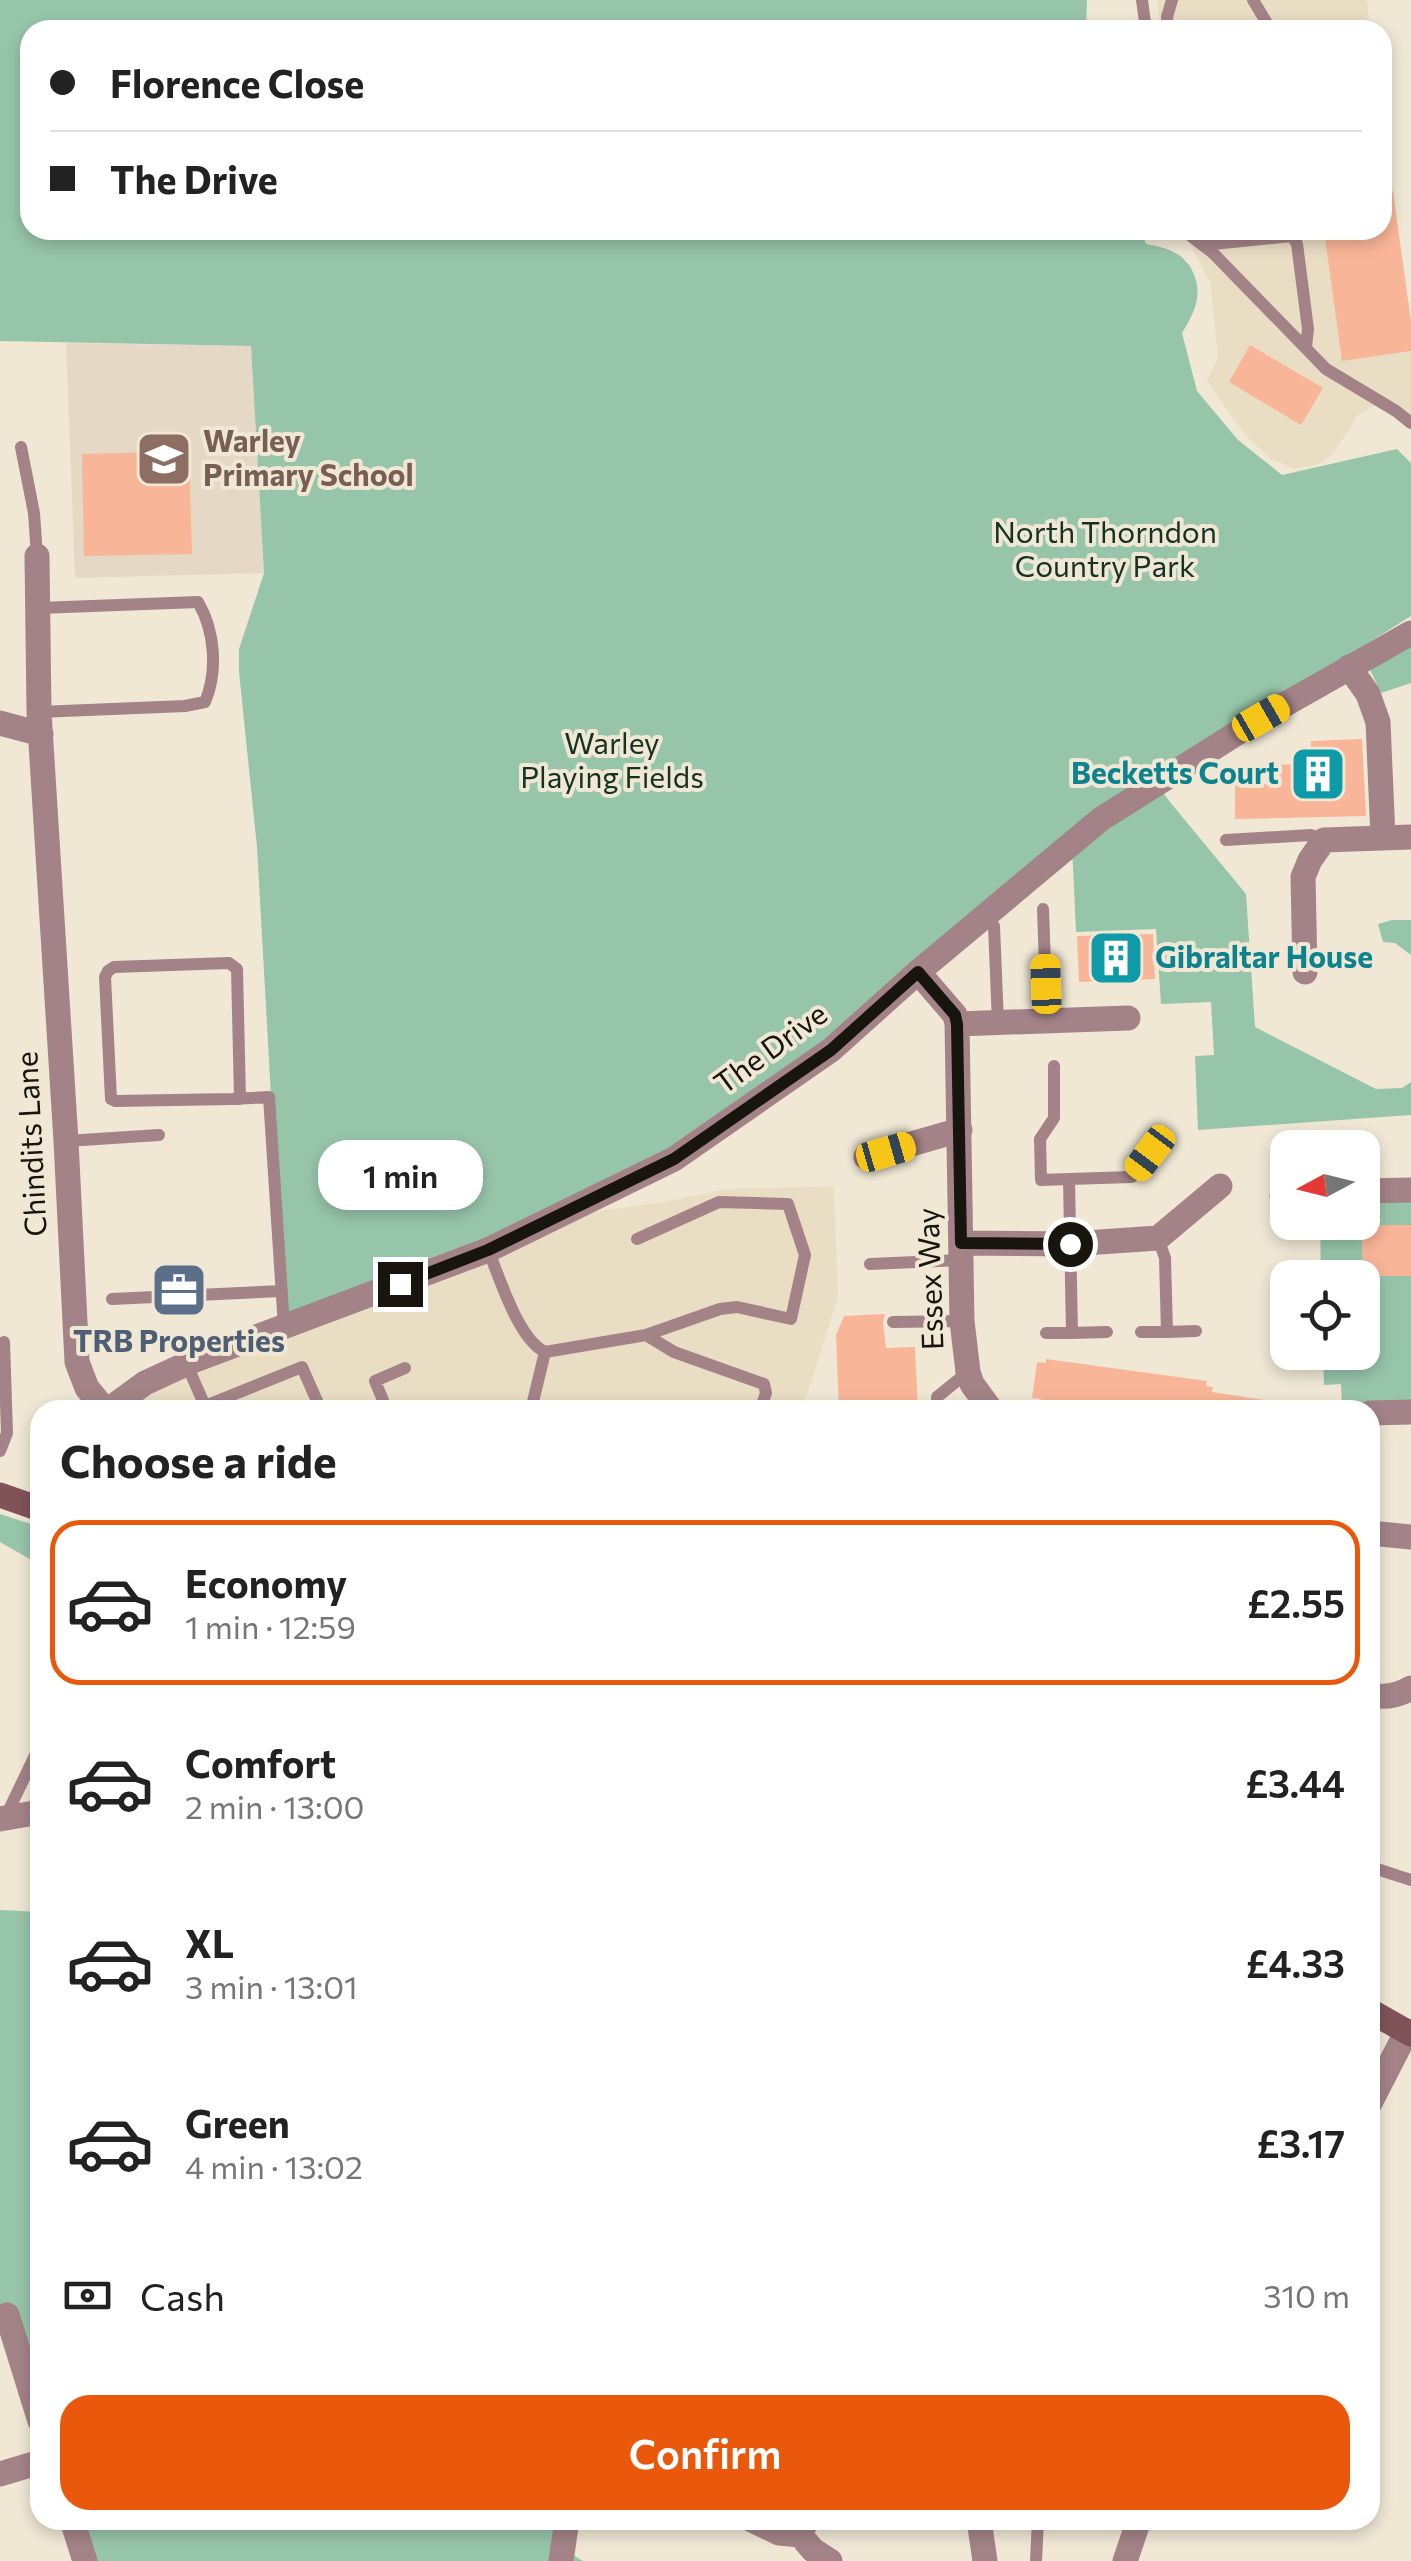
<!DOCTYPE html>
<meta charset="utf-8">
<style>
body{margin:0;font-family:Commissioner,sans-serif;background:#f2f2f2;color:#222;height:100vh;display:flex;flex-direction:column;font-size:38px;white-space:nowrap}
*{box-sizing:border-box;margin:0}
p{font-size:32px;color:#767676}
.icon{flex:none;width:55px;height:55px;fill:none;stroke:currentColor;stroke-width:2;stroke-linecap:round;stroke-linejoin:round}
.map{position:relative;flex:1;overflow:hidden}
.panel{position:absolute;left:30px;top:1400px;width:1350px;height:1130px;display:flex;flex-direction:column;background:#fff;border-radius:30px;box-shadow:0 5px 15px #0003}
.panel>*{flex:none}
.hud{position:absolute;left:20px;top:20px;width:1372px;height:220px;border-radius:30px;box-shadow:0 5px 15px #0003;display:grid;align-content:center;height:220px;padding:0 30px;background:#fff}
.needle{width:65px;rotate:263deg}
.buttons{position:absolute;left:1270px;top:1130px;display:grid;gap:20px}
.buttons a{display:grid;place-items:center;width:110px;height:110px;border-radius:20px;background:#fff;box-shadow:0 5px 15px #0003;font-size:50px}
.end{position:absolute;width:45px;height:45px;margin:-22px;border:12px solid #17150e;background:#fff;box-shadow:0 0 0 5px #fff}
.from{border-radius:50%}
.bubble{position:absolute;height:70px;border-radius:30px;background:#fff;box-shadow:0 5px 15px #0003;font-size:32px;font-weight:600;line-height:70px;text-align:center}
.car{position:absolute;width:30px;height:60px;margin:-30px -15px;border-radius:12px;box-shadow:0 0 8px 2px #0007;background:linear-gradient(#f5c518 24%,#345 0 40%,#f5c518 0 76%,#345 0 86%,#f5c518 0)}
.hud b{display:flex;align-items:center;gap:35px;height:95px;font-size:38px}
.hud b+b{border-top:2px solid #e0e0e0}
.hud i{width:25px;height:25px;background:#222}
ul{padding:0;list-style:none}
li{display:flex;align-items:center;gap:30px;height:165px;margin:0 20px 15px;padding:0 10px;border:5px solid transparent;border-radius:30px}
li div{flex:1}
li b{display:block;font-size:38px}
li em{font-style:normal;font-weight:600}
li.selected{border-color:#ea580c}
li>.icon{width:90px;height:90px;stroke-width:1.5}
h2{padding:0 30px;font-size:45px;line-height:120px}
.pay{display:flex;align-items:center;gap:25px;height:110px;padding:0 30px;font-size:38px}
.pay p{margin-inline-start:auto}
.primary-button{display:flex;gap:20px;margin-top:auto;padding:20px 30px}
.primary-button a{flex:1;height:115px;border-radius:30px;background:#ea580c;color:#fff;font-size:40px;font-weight:600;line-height:115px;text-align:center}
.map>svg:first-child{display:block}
.built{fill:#e9dec4}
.education{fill:#e5d9c5}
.green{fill:#97c5aa}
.building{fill:#f9b597}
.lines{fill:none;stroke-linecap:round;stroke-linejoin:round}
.service{stroke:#a38387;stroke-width:12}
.minor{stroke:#a38387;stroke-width:25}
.tertiary{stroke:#a38387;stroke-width:25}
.secondary{stroke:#805359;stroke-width:25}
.route{stroke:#17150e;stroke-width:12}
.labels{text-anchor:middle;stroke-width:8;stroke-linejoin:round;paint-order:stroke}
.education-label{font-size:30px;font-weight:bold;fill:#785e54;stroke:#f0e8d5;text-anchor:start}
.park-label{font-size:30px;fill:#143323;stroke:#f0e8d5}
.culture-label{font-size:30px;font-weight:bold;fill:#0d838f;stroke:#f0e8d5;text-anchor:end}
.street-label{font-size:30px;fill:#17150e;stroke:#f0e8d5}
.service-label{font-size:30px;font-weight:bold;fill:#4e5e75;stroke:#f0e8d5}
</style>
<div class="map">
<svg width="1411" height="2561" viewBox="0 0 1411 2561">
<rect width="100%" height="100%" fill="#f0e8d5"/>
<path class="built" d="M 1157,0 L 1367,0 L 1370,30 L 1160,30 Z
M 1383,119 L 1411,322 L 1411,416 L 1385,400 L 1356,416 L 1350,429 L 1331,455 L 1320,464 L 1295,469 L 1271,459 L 1246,436 L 1207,381 L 1218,357 L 1210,283 L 1183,230 L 1382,230 Z
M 834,1186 L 838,1298 L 802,1410 L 108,1410 L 556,1217 L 663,1202 L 726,1189 Z"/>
<path class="education" d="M 66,343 L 251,346 L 264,573 L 75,578 Z"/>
<path class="green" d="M 0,0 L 1087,0 L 1086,30 L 30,30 L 30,230 L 1141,230 L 1146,244 C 1156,246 1168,248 1177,254 C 1182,256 1185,261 1189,265 C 1205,290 1196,311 1182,333 L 1197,391 L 1238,440 L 1282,475 L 1397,449 L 1411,463 L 1411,616 L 1098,813 L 1156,783 L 1170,802 L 1246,894 L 1255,1027 L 1376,1089 L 1402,1088 L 1411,1082 L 1411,1115 L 1198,1130 L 1195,1056 L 1214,1055 L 1211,1002 L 1161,1004 L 1156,929 L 1076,932 L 1072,845 L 674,1159 L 284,1327 L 257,847 L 239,672 L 239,649 L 264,573 L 251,346 L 0,341 Z
M 1411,633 L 1411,683 L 1381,693 L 1365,659 Z
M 1392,920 L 1411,920 L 1411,955 L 1395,943 L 1383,942 L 1378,924 Z
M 1411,1195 L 1411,1225 L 1362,1226 L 1363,1276 L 1411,1276 L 1411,1404 L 1342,1406 L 1341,1384 L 1324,1385 L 1323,1353 L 1362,1352 L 1362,1278 L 1321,1277 L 1320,1225 L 1362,1222 L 1363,1196 Z
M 0,1514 L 40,1527 L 40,1565 L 0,1542 Z
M 0,1910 L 40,1912 L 40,2421 L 0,2308 Z
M 72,2520 L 567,2520 L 562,2548 L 583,2561 L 85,2561 Z"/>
<path class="building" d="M 1393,192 L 1411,322 L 1411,351 L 1342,361 L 1324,230 L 1382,230 L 1382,193 Z
M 1250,345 L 1323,388 L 1301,425 L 1229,382 Z
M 189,451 L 192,554 L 84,556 L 82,454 Z
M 1362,739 L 1366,816 L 1235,819 L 1235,784 L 1270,784 L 1270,765 L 1311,764 L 1311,741 Z
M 1153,934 L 1155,979 L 1079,982 L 1077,936 Z
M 1362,1225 L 1411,1225 L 1411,1276 L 1363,1276 Z
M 885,1314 L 883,1323 L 886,1348 L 915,1347 L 918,1410 L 839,1410 L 836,1335 L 844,1316 Z
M 1046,1359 L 1207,1381 L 1206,1386 L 1213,1387 L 1212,1392 L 1264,1400 L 1263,1410 L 1086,1410 L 1040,1403 L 1041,1399 L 1032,1398 L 1037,1362 L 1046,1363 Z"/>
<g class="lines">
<path class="service" d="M 1142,0 L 1146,30
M 1253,0 L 1271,30
M 1168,30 L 1167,17 L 1172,0
M 1183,230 L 1213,253 L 1326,369 L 1396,411 L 1411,423
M 1203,245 L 1292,236 L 1297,244 L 1308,329 L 1306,347
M 21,447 L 34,513 L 37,556
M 39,608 L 198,602 C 215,631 218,671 205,702 L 185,706 L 39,712
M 1226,840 L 1311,835 L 1324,840
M 1043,909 L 1047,1021
M 994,926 L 998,1023
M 240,1099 L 237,969 L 229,963 L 114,967 L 108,971 L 105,977 L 111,1099 L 115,1101 L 232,1099 L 269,1097 L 284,1327
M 66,1141 L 159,1135
M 1069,1179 L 1132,1177 L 1150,1153
M 488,1250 C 500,1278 518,1339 545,1352 L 531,1410
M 870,1264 L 962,1260
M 112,1299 L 281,1291
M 893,1322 L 962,1321
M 1141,1332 L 1167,1332 L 1165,1258 L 1158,1238
M 1167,1332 L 1196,1331
M 1046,1333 L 1072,1333 L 1069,1179 L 1041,1180 L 1040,1139 L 1054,1118 L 1054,1066
M 1072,1333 L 1107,1332
M 646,1335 L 674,1352 L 764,1384 L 766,1393 L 760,1410
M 545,1352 L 646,1335 L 720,1309 L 737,1307 L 791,1319 L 805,1255 L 788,1204 L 719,1202 L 637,1239
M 187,1365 L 205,1406 L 302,1367 L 321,1410
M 387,1410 L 375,1381 L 405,1368
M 937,1410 L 937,1397 L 968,1372
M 0,1451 L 7,1433 L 4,1342
M 6,1816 L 40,1745
M 1370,1877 L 1374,1868 L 1411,1880
M 1036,2561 L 1038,2520"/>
<path class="minor" d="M 37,556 L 39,712 L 66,1141 L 77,1362 L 87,1388 L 105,1410
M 1349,667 L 1368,694 L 1378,722 L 1383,838
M 0,723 L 41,734
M 918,972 L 955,1015 L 957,1024 L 962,1321 L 968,1372 L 972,1384 L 991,1410
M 1305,972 L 1303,877 L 1310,860 L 1324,840 L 1411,837
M 957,1024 L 1128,1018
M 866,1157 L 960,1130
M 1362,1191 L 1411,1190
M 1282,1196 L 1288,1195
M 961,1243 L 1070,1244 L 1158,1238 L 1220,1186
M 1370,1413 L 1411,1412
M 1370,1533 L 1411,1537
M 1370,1695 C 1385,1698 1398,1696 1411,1688
M 0,1819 L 40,1812
M 1370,2103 L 1407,2031
M 7,2315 L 40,2421
M 0,2474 L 40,2462
M 72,2520 L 85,2561
M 752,2520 L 779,2533 L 800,2535
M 807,2520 L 800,2535 L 813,2550 L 830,2561
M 979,2520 L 985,2561
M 561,2561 L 567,2520
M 1125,2561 L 1139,2520"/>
<path class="tertiary" d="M 108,1410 L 145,1383 L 195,1360 L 488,1250 L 674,1159 L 831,1050 L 918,972 L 1101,819 L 1261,718 L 1411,633"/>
<path class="secondary" d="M 0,1495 L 40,1509
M 1370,2011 L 1411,2034"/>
</g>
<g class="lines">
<path class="route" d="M 400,1284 L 488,1250 L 674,1159 L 831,1050 L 918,972 L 955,1015 L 957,1024 L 961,1243 L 1070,1244"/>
</g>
<defs>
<g id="school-square" transform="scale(2.875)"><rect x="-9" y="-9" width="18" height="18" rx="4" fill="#8d6e63" stroke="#f0e8d5"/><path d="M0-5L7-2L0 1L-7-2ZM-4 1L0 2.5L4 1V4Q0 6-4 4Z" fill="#fff"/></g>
<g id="building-square" transform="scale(2.875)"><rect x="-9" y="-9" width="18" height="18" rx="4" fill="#0f9aa8" stroke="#f0e8d5"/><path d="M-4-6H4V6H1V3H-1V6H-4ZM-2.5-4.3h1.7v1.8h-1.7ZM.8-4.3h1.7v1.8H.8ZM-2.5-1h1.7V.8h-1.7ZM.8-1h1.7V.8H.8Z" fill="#fff"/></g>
<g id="office-square" transform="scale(2.875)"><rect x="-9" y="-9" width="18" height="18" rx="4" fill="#5c6f8a" stroke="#f0e8d5"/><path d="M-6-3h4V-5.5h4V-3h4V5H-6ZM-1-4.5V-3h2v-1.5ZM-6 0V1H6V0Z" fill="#fff"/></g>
</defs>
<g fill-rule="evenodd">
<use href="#school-square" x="164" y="459"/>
<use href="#building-square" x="1318" y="774"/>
<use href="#building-square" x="1116" y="958"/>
<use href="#office-square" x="179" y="1290"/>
</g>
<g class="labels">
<g class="education-label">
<text x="203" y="452">Warley<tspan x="203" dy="34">Primary School</tspan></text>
</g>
<g class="park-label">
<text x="1105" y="543">North Thorndon<tspan x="1105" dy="34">Country Park</tspan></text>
<text x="612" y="754">Warley<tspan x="612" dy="34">Playing Fields</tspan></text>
</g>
<g class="culture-label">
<text x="1279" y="784">Becketts Court</text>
<text x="1155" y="968" text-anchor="start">Gibraltar House</text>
</g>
<g class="street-label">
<text transform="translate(771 1049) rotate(-36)" y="10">The Drive</text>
<text transform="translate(32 1144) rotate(-93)" y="10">Chindits Lane</text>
<text transform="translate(931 1279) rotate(-92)" y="10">Essex Way</text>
</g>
<g class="service-label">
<text x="179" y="1352">TRB Properties</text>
</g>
</g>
</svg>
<div class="buttons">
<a><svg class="needle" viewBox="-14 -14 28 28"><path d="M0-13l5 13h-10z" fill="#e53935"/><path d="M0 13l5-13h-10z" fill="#767676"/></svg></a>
<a><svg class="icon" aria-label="locate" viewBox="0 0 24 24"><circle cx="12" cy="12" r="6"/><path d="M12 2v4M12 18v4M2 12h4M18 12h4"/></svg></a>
</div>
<i class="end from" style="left:1070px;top:1244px"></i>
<i class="end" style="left:400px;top:1284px"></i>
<div class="bubble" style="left:318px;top:1140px;width:165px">1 min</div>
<i class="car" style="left:1261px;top:718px;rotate:60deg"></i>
<i class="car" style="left:1046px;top:984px;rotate:358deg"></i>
<i class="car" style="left:886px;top:1152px;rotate:74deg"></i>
<i class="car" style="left:1150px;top:1153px;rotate:217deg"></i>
<div class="hud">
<b><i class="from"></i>Florence Close</b>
<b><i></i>The Drive</b>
</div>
<section class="panel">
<h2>Choose a ride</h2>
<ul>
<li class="selected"><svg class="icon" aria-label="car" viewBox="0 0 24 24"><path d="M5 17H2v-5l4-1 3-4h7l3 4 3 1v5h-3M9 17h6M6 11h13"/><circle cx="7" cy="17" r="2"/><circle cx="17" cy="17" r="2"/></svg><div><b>Economy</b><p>1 min · 12:59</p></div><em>£2.55</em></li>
<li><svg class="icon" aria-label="car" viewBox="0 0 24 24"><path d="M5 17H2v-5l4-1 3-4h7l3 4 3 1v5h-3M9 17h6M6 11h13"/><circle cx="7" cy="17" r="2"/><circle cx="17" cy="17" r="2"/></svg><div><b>Comfort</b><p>2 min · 13:00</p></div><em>£3.44</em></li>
<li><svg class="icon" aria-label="car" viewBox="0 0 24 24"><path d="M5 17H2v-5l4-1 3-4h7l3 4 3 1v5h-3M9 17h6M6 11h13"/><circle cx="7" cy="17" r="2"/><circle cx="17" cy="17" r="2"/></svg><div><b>XL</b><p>3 min · 13:01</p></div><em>£4.33</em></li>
<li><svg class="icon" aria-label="car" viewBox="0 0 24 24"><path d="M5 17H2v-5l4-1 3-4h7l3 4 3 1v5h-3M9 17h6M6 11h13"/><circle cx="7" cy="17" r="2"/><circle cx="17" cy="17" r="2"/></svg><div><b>Green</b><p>4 min · 13:02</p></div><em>£3.17</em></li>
</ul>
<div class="pay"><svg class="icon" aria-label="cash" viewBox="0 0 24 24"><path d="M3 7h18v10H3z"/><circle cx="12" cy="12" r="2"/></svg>Cash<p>310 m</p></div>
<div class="primary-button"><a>Confirm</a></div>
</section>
</div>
